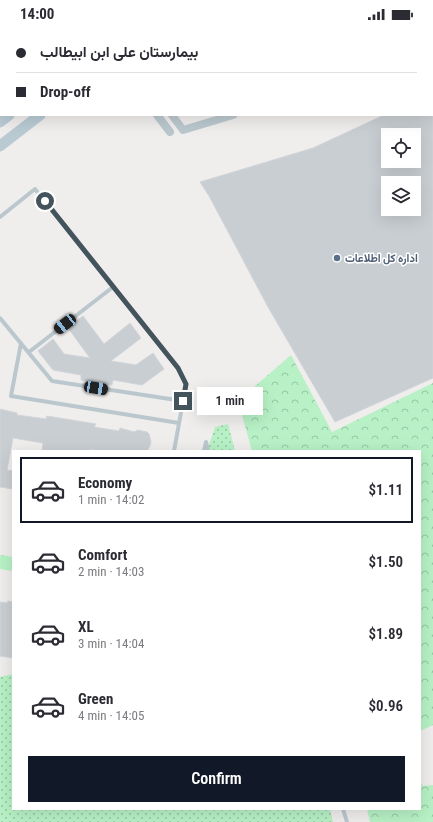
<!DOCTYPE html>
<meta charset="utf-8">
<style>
body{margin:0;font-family:"Roboto Condensed",Vazirmatn,sans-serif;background:#f2f2f3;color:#2b2b33;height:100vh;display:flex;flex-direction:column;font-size:15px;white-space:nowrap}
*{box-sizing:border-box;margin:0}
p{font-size:13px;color:#7c7c81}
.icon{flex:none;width:22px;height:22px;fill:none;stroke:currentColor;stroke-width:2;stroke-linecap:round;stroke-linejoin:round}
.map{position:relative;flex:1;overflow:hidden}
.details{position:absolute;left:12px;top:422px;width:409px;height:360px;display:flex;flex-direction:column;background:#fff;border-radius:0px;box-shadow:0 4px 16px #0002}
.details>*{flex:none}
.hud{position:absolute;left:0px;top:0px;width:433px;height:88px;box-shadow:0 4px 16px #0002;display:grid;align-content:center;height:88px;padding:0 16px;background:#fff}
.tools{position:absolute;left:381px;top:100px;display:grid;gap:8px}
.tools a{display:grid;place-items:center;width:40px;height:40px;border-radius:0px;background:#fff;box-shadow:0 4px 16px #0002;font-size:20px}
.end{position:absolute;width:18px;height:18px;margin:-9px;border:5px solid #44545c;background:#fff;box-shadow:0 0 0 2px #fff}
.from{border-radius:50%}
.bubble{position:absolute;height:28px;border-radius:0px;background:#fff;box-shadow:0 4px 16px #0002;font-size:13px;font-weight:600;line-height:28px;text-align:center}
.car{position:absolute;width:12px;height:24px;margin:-12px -6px;border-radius:5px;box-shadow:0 0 3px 1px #0007;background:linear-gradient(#222 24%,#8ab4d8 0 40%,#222 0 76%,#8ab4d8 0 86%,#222 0)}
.hud b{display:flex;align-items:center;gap:14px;height:38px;font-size:15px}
.hud b+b{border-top:1px solid #e1e1e2}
.hud i{width:10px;height:10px;background:#2b2b33}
ul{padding:7px 0 0;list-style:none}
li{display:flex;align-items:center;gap:12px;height:66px;margin:0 8px 6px;padding:0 8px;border:2px solid transparent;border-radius:0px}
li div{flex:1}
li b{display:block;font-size:15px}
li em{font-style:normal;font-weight:600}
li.active{border-color:#111827}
li>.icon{width:36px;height:36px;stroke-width:1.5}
.button{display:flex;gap:8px;margin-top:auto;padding:8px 16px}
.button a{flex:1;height:46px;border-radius:0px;background:#111827;color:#fff;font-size:16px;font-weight:600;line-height:46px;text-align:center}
.status{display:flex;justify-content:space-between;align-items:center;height:28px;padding:0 20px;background:#fff;direction:ltr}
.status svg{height:11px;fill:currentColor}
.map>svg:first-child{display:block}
.grass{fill:url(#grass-dots)}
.park{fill:url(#park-crowns)}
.building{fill:#c9ced2;stroke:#d1d5d9;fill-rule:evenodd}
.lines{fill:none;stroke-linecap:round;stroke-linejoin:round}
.lane{stroke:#bac8ce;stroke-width:4}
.street{stroke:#bac8ce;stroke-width:8}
.secondary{stroke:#b9cad3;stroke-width:11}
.route{stroke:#44545c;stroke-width:5}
.service-dot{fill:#5c6f8a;stroke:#fff;stroke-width:1.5}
.labels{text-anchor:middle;stroke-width:3;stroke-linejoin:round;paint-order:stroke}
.service-label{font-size:11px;font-weight:bold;fill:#4e5e75;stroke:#fff;text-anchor:start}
</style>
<div class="status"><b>14:00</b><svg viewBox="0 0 49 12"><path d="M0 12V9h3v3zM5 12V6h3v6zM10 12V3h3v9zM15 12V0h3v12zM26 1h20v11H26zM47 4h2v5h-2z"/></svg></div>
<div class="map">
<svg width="433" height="794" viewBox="0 0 433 794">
<defs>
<pattern id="grass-dots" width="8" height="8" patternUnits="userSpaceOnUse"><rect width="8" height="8" fill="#b7f1c5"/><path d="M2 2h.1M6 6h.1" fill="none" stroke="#96c6a3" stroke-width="1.8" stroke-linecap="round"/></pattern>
<pattern id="park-crowns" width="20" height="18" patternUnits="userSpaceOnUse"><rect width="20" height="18" fill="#b7f1c5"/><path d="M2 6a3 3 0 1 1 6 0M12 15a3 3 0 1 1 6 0" fill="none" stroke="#96c6a3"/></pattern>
</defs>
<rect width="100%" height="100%" fill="#f0eded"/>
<path class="grass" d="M 228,396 L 235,423 L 207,423 L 215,399 Z
M 13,646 L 13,781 L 330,781 L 333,794 L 0,794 L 0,649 Z"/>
<path class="park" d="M 291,327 L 332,404 L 433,355 L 433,697 L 420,703 L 420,423 L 252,423 L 238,373 Z
M 2,527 L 13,529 L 13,543 L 0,541 L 0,528 Z
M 420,754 L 423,758 L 433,757 L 433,794 L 370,794 L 367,781 L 420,781 Z"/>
<path class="building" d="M 384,87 L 433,87 L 433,350 L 335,394 L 268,279 L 209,168 L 200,154 L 313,120 ZM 388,107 L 414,107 L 414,133 L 388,133 ZM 388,155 L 414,155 L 414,181 L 388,181 Z
M 83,288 L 104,316 L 130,295 L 141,310 L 111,333 L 136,337 L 153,325 L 164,341 L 142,357 L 113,352 L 112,357 L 81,352 L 81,347 L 53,342 L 38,323 L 53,311 L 64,326 L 90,330 L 68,300 Z
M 0,381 L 17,385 L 17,387 L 46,391 L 47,388 L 96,396 L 94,399 L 119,403 L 120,400 L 134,404 L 138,402 L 142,403 L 147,404 L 149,406 L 151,414 L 150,418 L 147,423 L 100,423 L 91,421 L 90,423 L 42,423 L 43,415 L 13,410 L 7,442 L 13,443 L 13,461 L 0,459 Z
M 8,573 L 13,574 L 13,630 L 0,628 L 0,574 L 7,575 Z"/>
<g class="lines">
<path class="lane" d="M 0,189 L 35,161 L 178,340 L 186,357 L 174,423
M 0,290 L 52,353 L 183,373
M 21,315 L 11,368 L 179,395
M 29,324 L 113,259
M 204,423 L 206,414 L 208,423
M 343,781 L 347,794"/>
<path class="street" d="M 200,0 L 201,1
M 349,0 L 350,1
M 333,1 L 334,0
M 421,1 L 422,0
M 157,87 L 170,104
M 172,87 L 183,102 L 233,87"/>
<path class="secondary" d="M 118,1 L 119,0
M 150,1 L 152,0
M 0,94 L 9,87
M 0,118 L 40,87"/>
</g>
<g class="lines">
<path class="route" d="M 45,173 L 178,340 L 186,356 L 183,373"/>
</g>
<circle class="service-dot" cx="337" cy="230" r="4"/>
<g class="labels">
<g class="service-label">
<text x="345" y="234">اداره کل اطلاعات</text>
</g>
</g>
</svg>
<div class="tools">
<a><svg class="icon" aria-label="locate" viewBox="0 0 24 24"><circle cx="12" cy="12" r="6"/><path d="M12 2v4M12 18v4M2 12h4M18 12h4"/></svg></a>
<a><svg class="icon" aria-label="layers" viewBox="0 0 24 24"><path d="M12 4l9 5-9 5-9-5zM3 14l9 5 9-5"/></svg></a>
</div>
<i class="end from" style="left:45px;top:173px"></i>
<i class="end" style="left:183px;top:373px"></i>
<div class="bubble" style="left:197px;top:359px;width:66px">1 min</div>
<i class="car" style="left:65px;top:296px;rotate:232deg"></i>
<i class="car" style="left:96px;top:360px;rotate:99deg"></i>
<div class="hud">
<b><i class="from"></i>بیمارستان علی ابن ابیطالب</b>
<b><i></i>Drop-off</b>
</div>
<section class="details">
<ul>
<li class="active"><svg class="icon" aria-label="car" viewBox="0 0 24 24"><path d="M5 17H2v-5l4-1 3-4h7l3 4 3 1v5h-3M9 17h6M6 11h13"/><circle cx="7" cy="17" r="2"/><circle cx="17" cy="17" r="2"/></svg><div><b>Economy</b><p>1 min · 14:02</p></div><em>$1.11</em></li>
<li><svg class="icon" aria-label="car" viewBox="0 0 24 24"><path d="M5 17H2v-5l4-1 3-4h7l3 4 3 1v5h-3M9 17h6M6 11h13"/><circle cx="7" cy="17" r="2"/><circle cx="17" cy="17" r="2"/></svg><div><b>Comfort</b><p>2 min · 14:03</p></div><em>$1.50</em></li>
<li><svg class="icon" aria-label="car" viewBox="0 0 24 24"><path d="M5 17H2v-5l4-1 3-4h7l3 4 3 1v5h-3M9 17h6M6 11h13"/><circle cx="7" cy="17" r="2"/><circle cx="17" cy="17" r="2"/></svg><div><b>XL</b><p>3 min · 14:04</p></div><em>$1.89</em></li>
<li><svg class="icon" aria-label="car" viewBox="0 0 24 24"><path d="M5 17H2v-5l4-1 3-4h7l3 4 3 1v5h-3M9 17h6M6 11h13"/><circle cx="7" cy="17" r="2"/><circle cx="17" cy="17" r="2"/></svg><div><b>Green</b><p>4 min · 14:05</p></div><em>$0.96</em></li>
</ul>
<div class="button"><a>Confirm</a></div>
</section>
</div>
